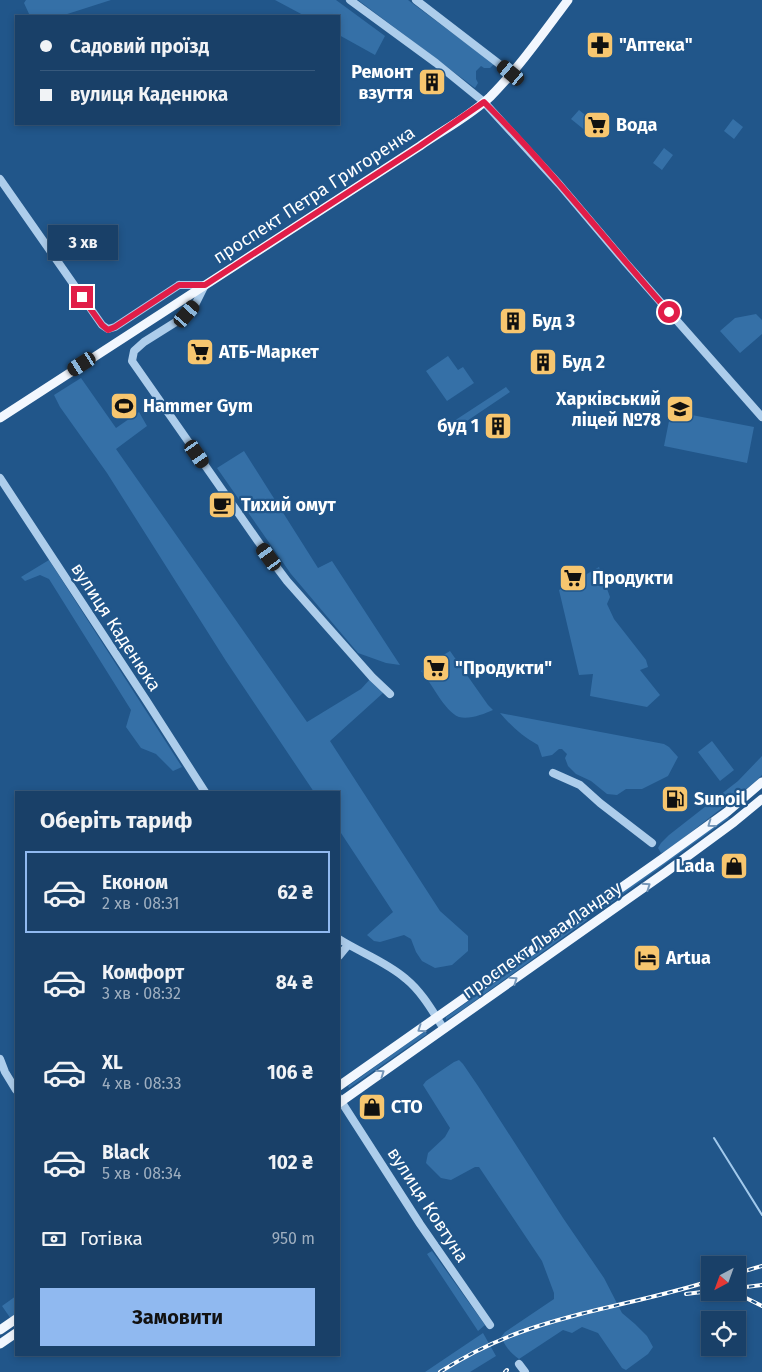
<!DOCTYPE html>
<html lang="uk">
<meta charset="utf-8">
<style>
body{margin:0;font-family:"Fira Sans",sans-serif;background:#22476e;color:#f1f3f6;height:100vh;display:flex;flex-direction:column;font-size:19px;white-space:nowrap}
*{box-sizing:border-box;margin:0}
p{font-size:16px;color:#9fafc0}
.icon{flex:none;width:28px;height:28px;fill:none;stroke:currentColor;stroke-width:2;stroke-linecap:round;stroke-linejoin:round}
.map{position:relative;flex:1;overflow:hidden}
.side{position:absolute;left:15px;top:791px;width:325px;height:565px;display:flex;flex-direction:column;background:#194068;border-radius:0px;box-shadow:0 2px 8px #0003,0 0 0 1px #37597c}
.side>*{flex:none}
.banner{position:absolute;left:15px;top:15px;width:325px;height:110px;border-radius:0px;box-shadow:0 2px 8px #0003,0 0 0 1px #37597c;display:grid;align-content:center;height:110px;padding:0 25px;background:#194068}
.needle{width:32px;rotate:221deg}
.tools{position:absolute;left:701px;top:1256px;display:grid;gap:10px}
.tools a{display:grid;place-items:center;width:45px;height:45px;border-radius:0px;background:#194068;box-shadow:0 2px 8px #0003,0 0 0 1px #37597c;font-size:25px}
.end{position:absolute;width:22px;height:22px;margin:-11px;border:6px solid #e11d48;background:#fff;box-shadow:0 0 0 2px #fff}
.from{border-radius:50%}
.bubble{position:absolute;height:35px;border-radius:0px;background:#194068;box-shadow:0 2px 8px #0003,0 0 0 1px #37597c;font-size:16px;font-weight:700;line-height:35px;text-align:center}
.car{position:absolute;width:15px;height:30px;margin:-15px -8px;border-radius:6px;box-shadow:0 0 4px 1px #0007;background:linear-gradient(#222 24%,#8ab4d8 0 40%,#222 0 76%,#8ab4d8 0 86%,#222 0)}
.banner b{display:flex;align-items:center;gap:18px;height:48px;font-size:19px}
.banner b+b{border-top:1px solid #37597c}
.banner i{width:12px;height:12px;background:#f1f3f6}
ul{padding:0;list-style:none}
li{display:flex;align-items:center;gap:15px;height:82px;margin:0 10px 8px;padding:0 15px;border:2px solid transparent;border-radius:0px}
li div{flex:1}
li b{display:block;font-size:19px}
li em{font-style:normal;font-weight:700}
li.selected{border-color:#90b9f0}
li>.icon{width:45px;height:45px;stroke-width:1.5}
h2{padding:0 25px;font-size:22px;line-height:60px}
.pay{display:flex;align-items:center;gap:12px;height:55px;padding:0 25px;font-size:19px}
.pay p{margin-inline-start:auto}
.primary-button{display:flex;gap:10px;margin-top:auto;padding:10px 25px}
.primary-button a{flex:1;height:58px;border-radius:0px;background:#90b9f0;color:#111;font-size:20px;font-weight:700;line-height:58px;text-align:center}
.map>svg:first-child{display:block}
.green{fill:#3570a7}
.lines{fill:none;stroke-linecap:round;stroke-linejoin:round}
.stream{stroke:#a1c9ec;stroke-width:2}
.minor{stroke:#adcdeb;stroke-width:8}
.major{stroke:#f2f7fe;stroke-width:9}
.rail-casing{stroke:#fff;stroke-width:4}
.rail{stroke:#21568a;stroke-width:2;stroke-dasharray:5.5;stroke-linecap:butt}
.oneway{stroke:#7596b8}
.route{stroke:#e11d48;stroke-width:6}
.labels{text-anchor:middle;stroke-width:4.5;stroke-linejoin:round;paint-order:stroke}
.poi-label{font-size:18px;font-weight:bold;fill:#fff;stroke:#21568a;text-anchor:start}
.street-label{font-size:18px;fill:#fff;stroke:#21568a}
</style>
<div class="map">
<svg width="762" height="1372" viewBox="0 0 762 1372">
<rect width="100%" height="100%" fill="#21568a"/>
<path class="green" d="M 26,0 L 111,0 L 61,16 L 30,16 L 24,3 Z
M 275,0 L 336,0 L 385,36 L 375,55 L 339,35 L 339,16 L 305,16 Z
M 358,0 L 408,0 L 494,64 L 490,68 L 484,68 L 481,66 L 476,71 L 476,79 L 478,83 L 475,88 Z
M 579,110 L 594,122 L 587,132 L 571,119 Z
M 733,119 L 743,127 L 734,139 L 724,131 Z
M 664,148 L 673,155 L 662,170 L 653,163 Z
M 756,314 L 762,320 L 762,334 L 740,353 L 720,331 L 735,318 Z
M 448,356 L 458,370 L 463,367 L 474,383 L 447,401 L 426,371 Z
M 81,378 L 116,428 L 139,412 L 147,426 L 116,449 L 307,722 L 361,689 L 372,677 L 383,693 L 330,741 L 440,911 L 468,936 L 468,951 L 452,965 L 435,968 L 422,961 L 416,952 L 411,939 L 404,935 L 380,942 L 374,941 L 367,935 L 393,912 L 339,830 L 339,792 L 314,792 L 226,661 L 107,473 L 60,407 L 54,395 Z
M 506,387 L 510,392 L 458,427 L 454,421 Z
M 671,411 L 754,427 L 747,463 L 664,446 Z
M 244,451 L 318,568 L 332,561 L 400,665 L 386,663 L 358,653 L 291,574 L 217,468 Z
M 49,560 L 182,767 L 173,771 L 156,754 L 141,748 L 126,727 L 131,710 L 49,579 L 40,575 L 25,581 L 21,577 Z
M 599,567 L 610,597 L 607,604 L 614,619 L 646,660 L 648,667 L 640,670 L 660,695 L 647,707 L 590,696 L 593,674 L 579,675 L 559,590 Z
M 450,651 L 488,705 L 493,710 C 484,714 469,720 459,717 C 444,711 432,683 421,671 L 435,660 Z
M 500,713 L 664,744 L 669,747 L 678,757 L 668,776 L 642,789 L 626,789 L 617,795 L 607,794 L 591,781 L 576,774 L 568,766 L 565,758 L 567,754 L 562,749 L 559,749 L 552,755 L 542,757 L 538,745 C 522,736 512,727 500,713 Z
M 712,741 L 734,770 L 720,781 L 698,752 Z
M 762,756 L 762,775 L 755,782 L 667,851 L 661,853 L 658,848 L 661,843 L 669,835 L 738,781 Z
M 727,816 L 729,818 L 601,910 L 599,908 Z
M 586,918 L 587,920 L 462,1010 L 446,1020 L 446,1017 Z
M 425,1031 L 427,1034 L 349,1088 L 348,1086 Z
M 459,1060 L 463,1064 L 478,1086 L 563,1218 L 604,1278 L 622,1313 L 635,1324 L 647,1336 L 653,1347 L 648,1354 L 626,1370 L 622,1368 L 598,1333 L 582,1327 L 572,1333 L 563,1330 L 519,1359 C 510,1353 506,1347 501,1337 L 505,1332 L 554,1299 L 554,1293 L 542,1261 L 479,1167 L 475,1167 L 451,1180 L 441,1178 L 426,1163 L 428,1153 L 445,1137 L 450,1128 L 423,1085 L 426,1081 L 454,1062 Z
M 432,1251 L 485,1325 L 478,1331 L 427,1254 Z
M 16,1296 L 16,1315 L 11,1319 L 2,1306 Z
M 483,1333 L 496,1356 L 470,1372 L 425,1372 Z"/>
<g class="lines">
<path class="stream" d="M 714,1138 L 762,1215"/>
<path class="minor" d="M 350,0 L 436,63 L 484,102 L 493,112 L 559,184 L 626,263 L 762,417
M 416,0 L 511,73
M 0,179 L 102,325 L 108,329 L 115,327 L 179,285
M 179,285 L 205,285 L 194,307 L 187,315 L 144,342 L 134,351 L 132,361 L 269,557
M 0,478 L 146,700 L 205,792
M 275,565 L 287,581 L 372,677 L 390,694
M 553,773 L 580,785 L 600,803 L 652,843
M 339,939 C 361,953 387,962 406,979 C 422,992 433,1012 444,1029
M 339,956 L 348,945
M 0,1059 L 5,1072 L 16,1090
M 339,1098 L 420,1224 L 490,1325
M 519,1364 L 525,1372"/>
<path class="major" d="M 0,418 L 420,146 C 443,130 470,116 490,97 C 518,69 544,32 568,0
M 339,1086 L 662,859 L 727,812 L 762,782
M 339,1103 L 666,872 L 734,822 L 762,799
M 0,1330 L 16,1319
M 0,1344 L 16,1333"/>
<g class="rail-casing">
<path id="rail" d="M 738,1273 L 762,1266
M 738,1288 L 762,1285
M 720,1292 L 742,1296 L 762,1306
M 686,1294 L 710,1291
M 440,1372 C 465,1356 491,1343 518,1333 C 581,1310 647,1301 710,1281
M 505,1372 L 507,1370"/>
</g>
<use href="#rail" class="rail"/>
</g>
<defs><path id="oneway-chevron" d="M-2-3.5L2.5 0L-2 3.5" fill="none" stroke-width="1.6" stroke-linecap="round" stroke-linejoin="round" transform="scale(1.25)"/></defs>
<g class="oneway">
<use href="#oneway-chevron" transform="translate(711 824) rotate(144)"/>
<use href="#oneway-chevron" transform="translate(647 886) rotate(-35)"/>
<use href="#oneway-chevron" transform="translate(514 980) rotate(-35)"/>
<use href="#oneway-chevron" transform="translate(421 1029) rotate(145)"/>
<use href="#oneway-chevron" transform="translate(381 1073) rotate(-35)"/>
</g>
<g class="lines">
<path class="route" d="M 82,297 L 102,325 L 108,330 L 115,327 L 179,285 L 205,285 L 420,146 L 484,102 C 550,168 607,242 669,312"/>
</g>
<defs>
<g id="pharmacy-square" transform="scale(1.4375)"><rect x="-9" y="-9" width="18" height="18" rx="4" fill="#f7c66f" stroke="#21568a"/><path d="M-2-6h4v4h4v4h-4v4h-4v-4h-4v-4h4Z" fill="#111"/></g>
<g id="building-square" transform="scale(1.4375)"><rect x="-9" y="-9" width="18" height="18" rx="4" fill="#f7c66f" stroke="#21568a"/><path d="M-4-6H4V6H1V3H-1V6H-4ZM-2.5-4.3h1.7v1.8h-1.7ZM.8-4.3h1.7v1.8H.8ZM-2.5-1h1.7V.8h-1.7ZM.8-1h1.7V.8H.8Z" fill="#111"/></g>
<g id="supermarket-square" transform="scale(1.4375)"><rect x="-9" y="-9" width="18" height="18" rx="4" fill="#f7c66f" stroke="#21568a"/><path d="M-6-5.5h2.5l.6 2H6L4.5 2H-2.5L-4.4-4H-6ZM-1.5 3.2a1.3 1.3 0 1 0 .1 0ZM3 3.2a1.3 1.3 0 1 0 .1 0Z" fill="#111"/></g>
<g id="stadium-square" transform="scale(1.4375)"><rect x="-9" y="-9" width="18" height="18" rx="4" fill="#f7c66f" stroke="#21568a"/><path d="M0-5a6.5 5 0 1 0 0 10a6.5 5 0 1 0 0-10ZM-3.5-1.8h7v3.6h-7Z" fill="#111"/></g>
<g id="school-square" transform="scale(1.4375)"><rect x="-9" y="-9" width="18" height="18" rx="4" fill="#f7c66f" stroke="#21568a"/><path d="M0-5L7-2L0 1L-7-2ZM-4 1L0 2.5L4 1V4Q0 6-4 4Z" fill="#111"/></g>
<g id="cafe-square" transform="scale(1.4375)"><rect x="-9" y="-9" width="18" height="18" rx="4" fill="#f7c66f" stroke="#21568a"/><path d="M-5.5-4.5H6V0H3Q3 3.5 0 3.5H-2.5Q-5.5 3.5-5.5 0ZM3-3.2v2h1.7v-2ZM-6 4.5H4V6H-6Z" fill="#111"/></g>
<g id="fuel-square" transform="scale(1.4375)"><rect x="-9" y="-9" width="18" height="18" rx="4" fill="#f7c66f" stroke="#21568a"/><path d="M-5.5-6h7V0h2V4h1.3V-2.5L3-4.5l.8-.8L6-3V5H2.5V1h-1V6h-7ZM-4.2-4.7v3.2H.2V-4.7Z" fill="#111"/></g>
<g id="shop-square" transform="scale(1.4375)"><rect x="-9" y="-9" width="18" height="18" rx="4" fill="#f7c66f" stroke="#21568a"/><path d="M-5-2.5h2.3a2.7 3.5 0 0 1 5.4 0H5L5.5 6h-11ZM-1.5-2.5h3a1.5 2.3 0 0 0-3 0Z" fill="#111"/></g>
<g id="hotel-square" transform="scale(1.4375)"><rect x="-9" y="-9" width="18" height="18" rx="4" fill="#f7c66f" stroke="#21568a"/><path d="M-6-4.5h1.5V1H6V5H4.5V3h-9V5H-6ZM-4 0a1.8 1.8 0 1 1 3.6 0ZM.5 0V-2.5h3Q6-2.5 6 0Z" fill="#111"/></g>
</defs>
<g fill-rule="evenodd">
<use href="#pharmacy-square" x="600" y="45"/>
<use href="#building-square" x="432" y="82"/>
<use href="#supermarket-square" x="597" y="125"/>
<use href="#building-square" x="513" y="321"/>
<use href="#supermarket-square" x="200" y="352"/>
<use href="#building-square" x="543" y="362"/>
<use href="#stadium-square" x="124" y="406"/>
<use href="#school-square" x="680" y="409"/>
<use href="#building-square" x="498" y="426"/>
<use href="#cafe-square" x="222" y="505"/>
<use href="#supermarket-square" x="573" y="578"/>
<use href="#supermarket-square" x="436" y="668"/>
<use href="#fuel-square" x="675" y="799"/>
<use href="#shop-square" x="734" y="866"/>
<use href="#hotel-square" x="647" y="958"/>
<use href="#shop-square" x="372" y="1107"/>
</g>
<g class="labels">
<g class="poi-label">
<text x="619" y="51">"Аптека"</text>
<text x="413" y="78" text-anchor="end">Ремонт<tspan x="413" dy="21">взуття</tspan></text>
<text x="616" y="131">Вода</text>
<text x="532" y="327">Буд 3</text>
<text x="219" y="358">АТБ-Маркет</text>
<text x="562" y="368">Буд 2</text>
<text x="661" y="405" text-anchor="end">Харківський<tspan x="661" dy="21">ліцей №78</tspan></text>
<text x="143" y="412">Hammer Gym</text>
<text x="479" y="432" text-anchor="end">буд 1</text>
<text x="241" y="511">Тихий омут</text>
<text x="592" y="584">Продукти</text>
<text x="455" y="674">"Продукти"</text>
<text x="694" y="805">Sunoil</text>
<text x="715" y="872" text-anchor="end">Lada</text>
<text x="666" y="964">Artua</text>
<text x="391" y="1113">СТО</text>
</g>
<g class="street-label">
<text transform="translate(314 195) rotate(-33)" y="6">проспект Петра Григоренка</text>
<text transform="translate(116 627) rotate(57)" y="6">вулиця Каденюка</text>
<text transform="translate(542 940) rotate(-35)" y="6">проспект Льва Ландау</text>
<text transform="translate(428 1205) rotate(57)" y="6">вулиця Ковтуна</text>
</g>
</g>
</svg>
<div class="tools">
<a><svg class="needle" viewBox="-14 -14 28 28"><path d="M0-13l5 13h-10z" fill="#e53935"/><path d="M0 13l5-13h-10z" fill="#9fafc0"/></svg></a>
<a><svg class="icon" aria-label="locate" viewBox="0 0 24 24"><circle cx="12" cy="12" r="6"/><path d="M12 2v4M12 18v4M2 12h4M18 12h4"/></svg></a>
</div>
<i class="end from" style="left:669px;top:312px"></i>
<i class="end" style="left:82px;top:297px"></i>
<div class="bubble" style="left:48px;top:225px;width:70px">3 хв</div>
<i class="car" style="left:511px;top:73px;rotate:310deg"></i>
<i class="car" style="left:187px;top:314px;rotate:41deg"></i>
<i class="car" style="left:82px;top:364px;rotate:237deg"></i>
<i class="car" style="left:197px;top:454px;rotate:145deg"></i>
<i class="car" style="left:269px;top:557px;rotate:324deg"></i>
<div class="banner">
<b><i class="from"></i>Садовий проїзд</b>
<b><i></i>вулиця Каденюка</b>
</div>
<section class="side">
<h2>Оберіть тариф</h2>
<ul>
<li class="selected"><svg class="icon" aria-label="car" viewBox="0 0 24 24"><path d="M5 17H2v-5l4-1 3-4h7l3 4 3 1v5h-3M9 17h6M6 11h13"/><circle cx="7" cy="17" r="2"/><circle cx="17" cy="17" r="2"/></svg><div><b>Економ</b><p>2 хв · 08:31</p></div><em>62 ₴</em></li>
<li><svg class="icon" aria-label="car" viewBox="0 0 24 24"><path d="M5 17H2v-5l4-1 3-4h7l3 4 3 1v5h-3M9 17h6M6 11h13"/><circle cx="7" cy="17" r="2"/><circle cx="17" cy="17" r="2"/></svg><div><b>Комфорт</b><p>3 хв · 08:32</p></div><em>84 ₴</em></li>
<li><svg class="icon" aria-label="car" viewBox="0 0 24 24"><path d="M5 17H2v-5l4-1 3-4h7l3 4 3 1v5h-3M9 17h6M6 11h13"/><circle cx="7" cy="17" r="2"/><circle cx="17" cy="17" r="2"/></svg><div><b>XL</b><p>4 хв · 08:33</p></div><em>106 ₴</em></li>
<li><svg class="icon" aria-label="car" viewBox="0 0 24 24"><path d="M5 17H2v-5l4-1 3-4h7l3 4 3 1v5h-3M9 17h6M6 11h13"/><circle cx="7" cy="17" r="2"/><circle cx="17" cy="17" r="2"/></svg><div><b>Black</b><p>5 хв · 08:34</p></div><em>102 ₴</em></li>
</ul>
<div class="pay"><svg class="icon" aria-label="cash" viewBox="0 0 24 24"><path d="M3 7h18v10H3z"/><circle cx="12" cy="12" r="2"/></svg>Готівка<p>950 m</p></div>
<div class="primary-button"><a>Замовити</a></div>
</section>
</div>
